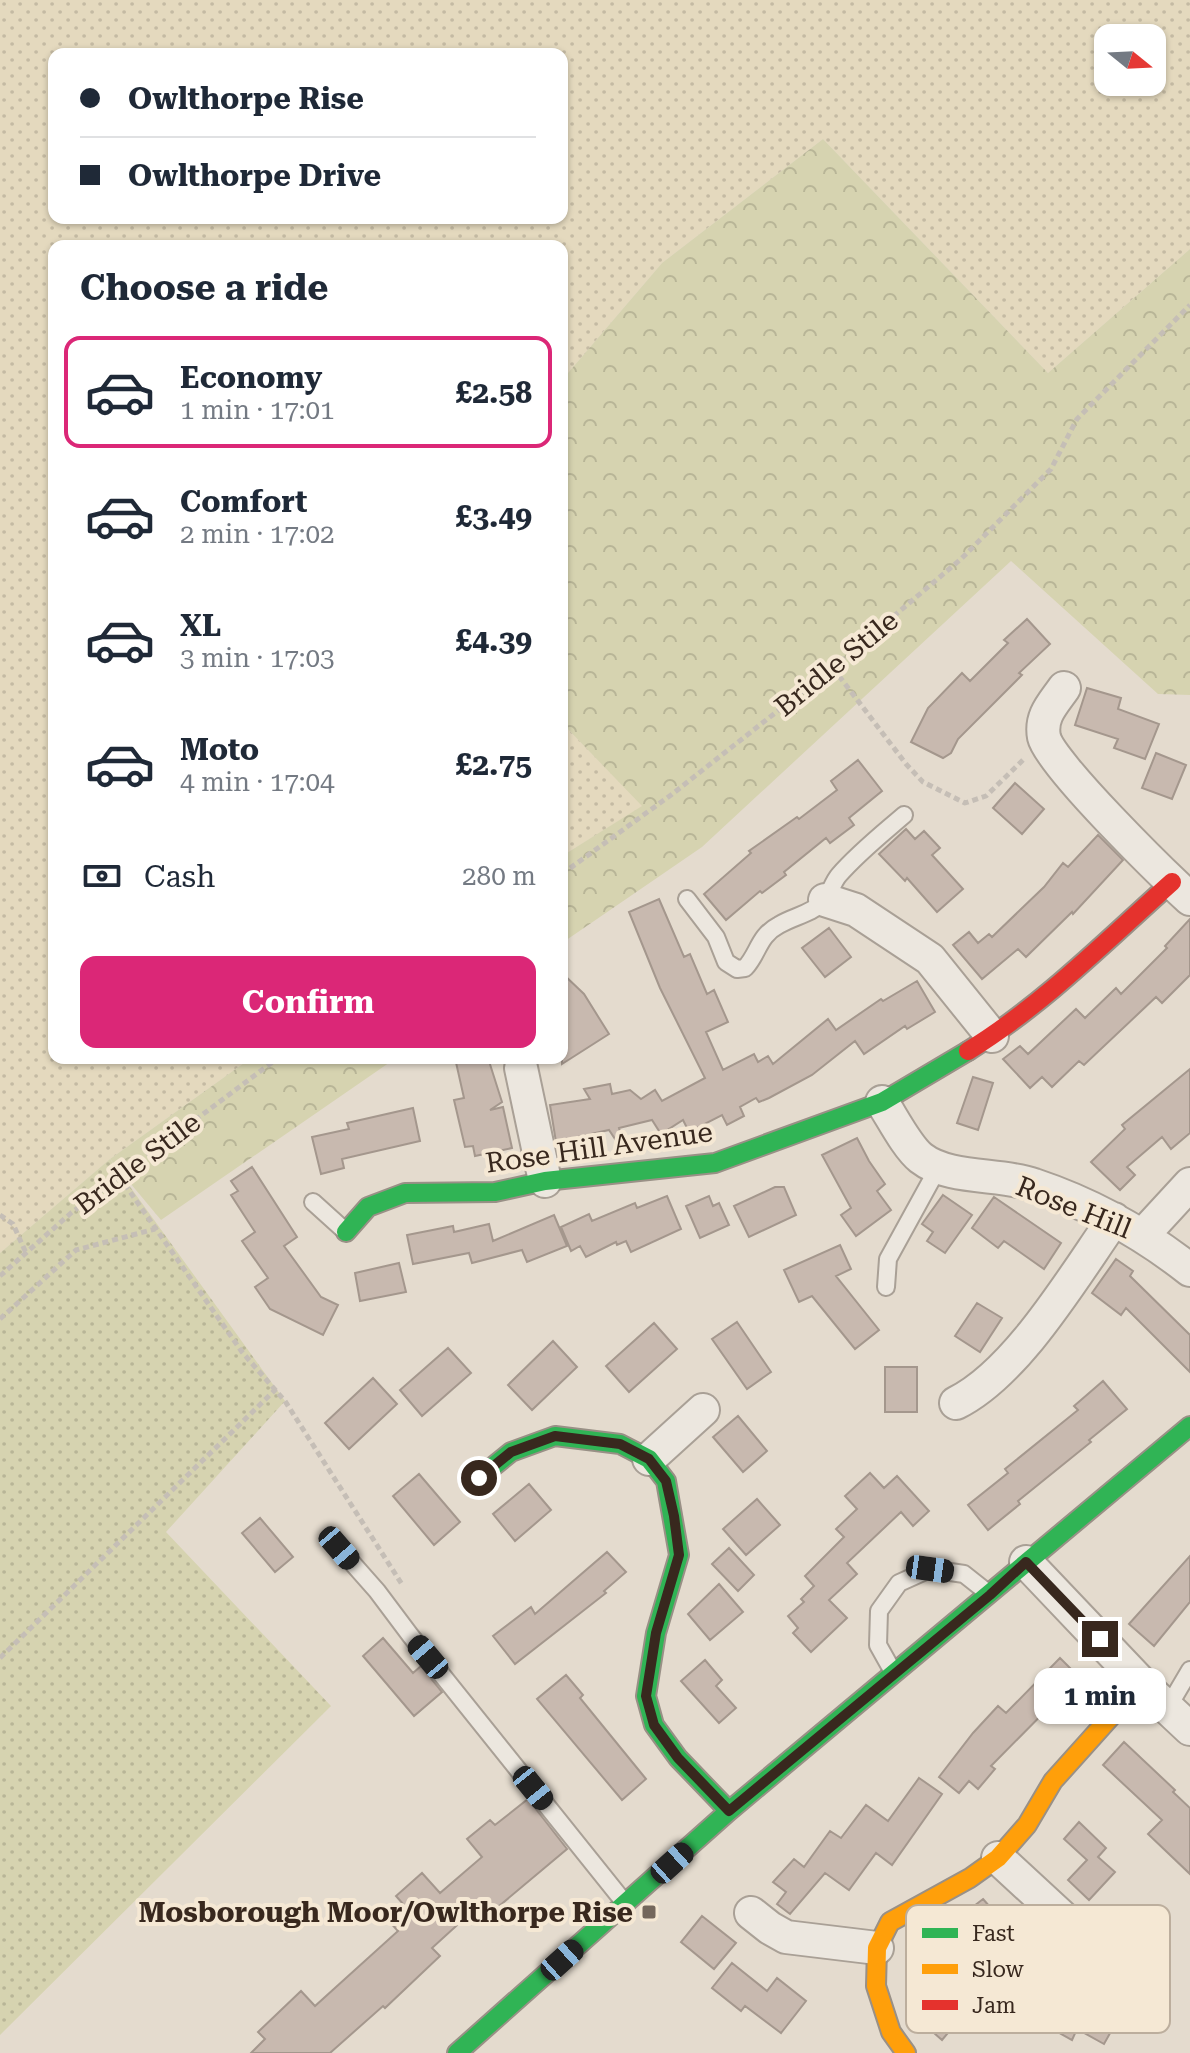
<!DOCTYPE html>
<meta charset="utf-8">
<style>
body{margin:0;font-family:"Roboto Serif",serif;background:#f2f2f3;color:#1f2937;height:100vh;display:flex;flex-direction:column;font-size:30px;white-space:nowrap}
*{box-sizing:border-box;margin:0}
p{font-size:26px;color:#747a83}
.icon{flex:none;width:44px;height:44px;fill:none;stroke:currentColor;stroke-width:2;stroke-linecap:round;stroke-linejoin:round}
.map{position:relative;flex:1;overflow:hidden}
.sheet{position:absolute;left:48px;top:240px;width:520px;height:824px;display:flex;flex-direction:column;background:#fff;border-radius:16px;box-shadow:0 2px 6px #0004}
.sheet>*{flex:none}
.guide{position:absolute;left:48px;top:48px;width:520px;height:176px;border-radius:16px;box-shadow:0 2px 6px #0004;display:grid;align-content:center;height:176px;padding:0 32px;background:#fff}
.needle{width:52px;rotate:108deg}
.controls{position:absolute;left:1094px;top:24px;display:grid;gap:16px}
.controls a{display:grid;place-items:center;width:72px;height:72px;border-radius:16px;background:#fff;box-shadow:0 2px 6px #0004;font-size:40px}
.end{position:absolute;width:36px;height:36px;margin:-18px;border:10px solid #38281e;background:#fff;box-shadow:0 0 0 4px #fff}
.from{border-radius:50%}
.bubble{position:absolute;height:56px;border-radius:16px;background:#fff;box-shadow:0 2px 6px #0004;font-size:26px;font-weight:700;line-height:56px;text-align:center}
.car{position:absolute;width:24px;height:48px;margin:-24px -12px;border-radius:10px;box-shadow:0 0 6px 2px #0007;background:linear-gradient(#222 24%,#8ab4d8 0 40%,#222 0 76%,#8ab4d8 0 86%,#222 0)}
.guide b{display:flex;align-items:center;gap:28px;height:76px;font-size:30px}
.guide b+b{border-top:2px solid #e0e1e3}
.guide i{width:20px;height:20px;background:#1f2937}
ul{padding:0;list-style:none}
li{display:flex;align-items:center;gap:24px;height:112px;margin:0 16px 12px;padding:0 16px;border:4px solid transparent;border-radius:16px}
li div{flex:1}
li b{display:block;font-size:30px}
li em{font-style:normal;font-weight:700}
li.current{border-color:#db2777}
li>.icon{width:72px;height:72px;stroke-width:1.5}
h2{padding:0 32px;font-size:36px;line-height:96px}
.pay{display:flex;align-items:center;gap:20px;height:88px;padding:0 32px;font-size:30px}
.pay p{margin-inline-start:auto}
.button{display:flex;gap:16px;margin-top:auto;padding:16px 32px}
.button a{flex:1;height:92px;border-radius:16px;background:#db2777;color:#fff;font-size:32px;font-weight:700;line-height:92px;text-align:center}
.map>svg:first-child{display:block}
.farmland{fill:url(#farmland-dots);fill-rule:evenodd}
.grass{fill:url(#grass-dots)}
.forest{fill:url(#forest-crowns)}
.building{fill:#c8b9af;stroke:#a4978d;stroke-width:2}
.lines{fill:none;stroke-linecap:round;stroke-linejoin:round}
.lane-casing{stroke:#a9a096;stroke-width:20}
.street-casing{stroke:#a9a096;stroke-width:36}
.fast-casing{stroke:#999086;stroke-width:22}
.slow-casing{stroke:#999086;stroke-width:22}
.jam-casing{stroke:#999086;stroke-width:22}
.path{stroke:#c5beb6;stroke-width:5;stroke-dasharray:6 4;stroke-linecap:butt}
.lane{stroke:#ece7df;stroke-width:16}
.street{stroke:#ece7df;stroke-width:32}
.fast{stroke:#30b455;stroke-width:18}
.slow{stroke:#ff9f0a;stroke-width:18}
.jam{stroke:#e5322d;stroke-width:18}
.route{stroke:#38281e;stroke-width:10}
.poi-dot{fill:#74675c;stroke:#f5e8d4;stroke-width:3}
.labels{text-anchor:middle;stroke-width:8;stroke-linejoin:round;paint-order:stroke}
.street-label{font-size:28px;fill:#38281e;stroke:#f5e8d4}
.poi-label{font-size:28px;font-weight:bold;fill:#38281e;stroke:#f5e8d4;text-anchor:end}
.key{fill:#f5e8d4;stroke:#bcae9d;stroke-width:2}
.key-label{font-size:22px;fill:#38281e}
</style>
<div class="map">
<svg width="1190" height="2053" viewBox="0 0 1190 2053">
<defs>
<pattern id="farmland-dots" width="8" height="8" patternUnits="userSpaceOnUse" patternTransform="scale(2)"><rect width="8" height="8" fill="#e4d9be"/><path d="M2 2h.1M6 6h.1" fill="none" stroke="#c4baa3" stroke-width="1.8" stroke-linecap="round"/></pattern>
<pattern id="grass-dots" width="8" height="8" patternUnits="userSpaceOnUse" patternTransform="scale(2)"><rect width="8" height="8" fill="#d6d3b0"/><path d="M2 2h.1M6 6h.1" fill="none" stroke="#b8b597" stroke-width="1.8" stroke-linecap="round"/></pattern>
<pattern id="forest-crowns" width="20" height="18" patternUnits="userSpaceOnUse" patternTransform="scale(2)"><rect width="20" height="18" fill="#d6d3b0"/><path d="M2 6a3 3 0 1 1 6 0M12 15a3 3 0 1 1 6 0" fill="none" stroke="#b8b597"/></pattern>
</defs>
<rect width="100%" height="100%" fill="#e4dbce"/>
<path class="farmland" d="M 0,0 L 1190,0 L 1190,249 L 1048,373 L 823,139 L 662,263 L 562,380 L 562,246 L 54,246 L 54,1058 L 251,1058 L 110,1159 L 0,1253 ZM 1108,38 L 1152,38 L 1152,82 L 1108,82 ZM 54,54 L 562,54 L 562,218 L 54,218 Z
M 562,723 L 643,806 L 562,856 Z"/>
<path class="grass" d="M 110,1159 L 285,1401 L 166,1532 L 331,1706 L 0,2035 L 0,1253 Z"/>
<path class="forest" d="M 823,139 L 1048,373 L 1190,249 L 1190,695 L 1158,694 L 1011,561 L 702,847 L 562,943 L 562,856 L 642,806 L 562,723 L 562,380 L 662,263 Z
M 251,1058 L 396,1058 L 161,1220 L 110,1159 Z"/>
<path class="building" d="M 1027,619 L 1050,644 L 1019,673 L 1022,675 L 958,739 L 951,753 L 943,758 L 911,742 L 928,708 L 962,673 L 970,681 L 1008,643 L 1004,640 Z
M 1087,688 L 1121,698 L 1118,709 L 1159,724 L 1145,759 L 1114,748 L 1118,739 L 1075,725 Z
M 1156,753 L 1186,765 L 1172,799 L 1142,788 Z
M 858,760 L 882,791 L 849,818 L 854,825 L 830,843 L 826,838 L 784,872 L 786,875 L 762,893 L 760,891 L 726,920 L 704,894 L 751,853 L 749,851 L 797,817 L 799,819 L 837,790 L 831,781 Z
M 1015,783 L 1044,809 L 1022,834 L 993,808 Z
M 906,829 L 915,839 L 924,831 L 940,848 L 932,855 L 963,889 L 937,912 L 907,878 L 905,881 L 879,854 Z
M 1098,835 L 1123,860 L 1073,914 L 1072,912 L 1026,957 L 1018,949 L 982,979 L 953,945 L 969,932 L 978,943 L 989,934 L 992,937 L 1044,887 L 1063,863 L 1068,867 Z
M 659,899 L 684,957 L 690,954 L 707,994 L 714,990 L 728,1022 L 706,1032 L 723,1070 L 754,1054 L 758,1062 L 768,1056 L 773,1064 L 828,1019 L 836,1030 L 881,999 L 883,1001 L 917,981 L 935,1012 L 907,1029 L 905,1026 L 864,1054 L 855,1041 L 812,1075 L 769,1098 L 759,1102 L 756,1098 L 740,1107 L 744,1116 L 727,1125 L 722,1115 L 689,1132 L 683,1120 L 661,1134 L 652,1120 L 619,1128 L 624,1148 L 621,1148 L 609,1130 L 556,1142 L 550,1105 L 590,1099 L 584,1089 L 610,1084 L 612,1094 L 630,1090 L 641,1099 L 655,1090 L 662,1101 L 705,1078 L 660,988 L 629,912 Z
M 1190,919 L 1190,975 L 1162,1003 L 1156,997 L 1084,1065 L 1079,1061 L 1052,1087 L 1042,1077 L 1030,1088 L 1003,1059 L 1020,1046 L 1028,1054 L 1076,1009 L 1085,1018 L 1116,988 L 1121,994 L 1167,948 L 1165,946 Z
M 829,928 L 851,957 L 825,977 L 802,948 Z
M 562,973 L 584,994 L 609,1034 L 562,1064 Z
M 455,1058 L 488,1058 L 502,1102 L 490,1110 L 503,1107 L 512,1148 L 475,1156 L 473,1146 L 465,1147 L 454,1100 L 464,1098 Z
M 1190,1069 L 1190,1133 L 1171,1149 L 1162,1137 L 1127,1167 L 1135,1175 L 1120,1190 L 1091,1162 L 1125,1129 L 1122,1125 Z
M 973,1077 L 993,1083 L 978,1130 L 957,1123 Z
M 413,1108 L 420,1141 L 342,1159 L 344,1168 L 321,1174 L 312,1137 L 349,1129 L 347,1123 Z
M 857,1138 L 869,1161 L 885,1184 L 877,1191 L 891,1210 L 856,1236 L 841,1215 L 851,1208 L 822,1155 Z
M 252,1167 L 297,1237 L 284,1246 L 321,1297 L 338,1305 L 323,1335 L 270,1309 L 255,1287 L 268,1278 L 242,1241 L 255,1232 L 231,1195 L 238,1191 L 231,1181 Z
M 775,1187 L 784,1187 L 796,1215 L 749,1237 L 734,1206 Z
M 943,1195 L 972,1215 L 945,1253 L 927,1241 L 933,1232 L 922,1224 Z
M 667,1196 L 681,1229 L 631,1252 L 626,1241 L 617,1245 L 616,1242 L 586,1257 L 580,1246 L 571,1251 L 561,1227 L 589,1214 L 592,1221 L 635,1203 L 637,1208 Z
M 709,1196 L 713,1206 L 719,1203 L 729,1225 L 700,1238 L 686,1206 Z
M 994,1197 L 1061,1243 L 1044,1269 L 1004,1241 L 998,1248 L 972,1228 Z
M 554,1215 L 567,1246 L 527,1262 L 522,1250 L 472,1263 L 469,1253 L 413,1264 L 407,1235 L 453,1226 L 454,1232 L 489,1224 L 493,1241 Z
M 840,1245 L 851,1269 L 836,1276 L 879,1330 L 855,1349 L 812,1296 L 799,1302 L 784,1270 Z
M 1116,1259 L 1133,1271 L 1130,1276 L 1190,1335 L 1190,1372 L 1126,1308 L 1121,1315 L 1092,1293 Z
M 399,1263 L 406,1292 L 360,1301 L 355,1273 Z
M 977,1303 L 1002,1318 L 980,1352 L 955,1336 Z
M 737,1322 L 771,1372 L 747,1389 L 712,1339 Z
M 654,1323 L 677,1349 L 629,1392 L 606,1366 Z
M 553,1341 L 577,1367 L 532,1410 L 508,1385 Z
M 448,1348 L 471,1373 L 422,1416 L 400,1390 Z
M 885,1367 L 917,1367 L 917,1412 L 885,1412 Z
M 373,1378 L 397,1404 L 349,1449 L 325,1423 Z
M 1103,1381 L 1127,1409 L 1089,1440 L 1091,1442 L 1018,1501 L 1020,1504 L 988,1530 L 968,1505 L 1008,1473 L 1005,1469 L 1078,1410 L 1074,1406 Z
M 738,1416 L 767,1451 L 743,1472 L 713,1437 Z
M 870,1473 L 884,1488 L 897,1476 L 929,1511 L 913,1526 L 901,1512 L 847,1563 L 857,1574 L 829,1600 L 847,1618 L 811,1652 L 793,1633 L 798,1628 L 788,1616 L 804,1602 L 801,1599 L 814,1586 L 805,1576 L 844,1537 L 836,1529 L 857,1509 L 845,1496 Z
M 419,1474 L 460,1522 L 434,1545 L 393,1496 Z
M 529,1484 L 551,1510 L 515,1541 L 493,1514 Z
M 757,1499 L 780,1525 L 746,1555 L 723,1529 Z
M 260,1518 L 293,1557 L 275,1572 L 242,1533 Z
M 729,1548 L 754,1575 L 738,1591 L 712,1564 Z
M 607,1552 L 626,1572 L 604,1591 L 606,1593 L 515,1664 L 493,1636 L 531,1607 L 535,1614 Z
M 1190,1556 L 1190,1602 L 1154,1646 L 1129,1624 Z
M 719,1584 L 743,1612 L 710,1640 L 688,1614 Z
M 383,1638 L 413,1673 L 421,1666 L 442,1692 L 414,1716 L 363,1656 Z
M 1060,1658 L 1079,1677 L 991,1766 L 995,1769 L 978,1789 L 969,1781 L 959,1793 L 939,1777 L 973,1733 L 998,1706 L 1006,1713 Z
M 705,1660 L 722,1680 L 716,1686 L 736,1708 L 719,1723 L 681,1681 Z
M 566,1675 L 583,1695 L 580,1698 L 646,1779 L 622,1800 L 537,1699 Z
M 1124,1742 L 1175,1790 L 1173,1792 L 1190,1808 L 1190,1874 L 1148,1834 L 1162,1820 L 1103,1765 Z
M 919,1778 L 942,1794 L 892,1865 L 876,1853 L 849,1890 L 825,1873 L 790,1914 L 777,1904 L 786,1892 L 773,1882 L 794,1859 L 804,1867 L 830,1831 L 841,1838 L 866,1805 L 888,1821 Z
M 528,1799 L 567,1849 L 486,1917 L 477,1907 L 432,1948 L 440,1956 L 385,2008 L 383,2006 L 330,2053 L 251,2053 L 265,2039 L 258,2032 L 301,1991 L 315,2006 L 398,1931 L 388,1920 L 404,1905 L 396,1896 L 422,1873 L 440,1893 L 482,1857 L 467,1839 L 490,1820 L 495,1825 Z
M 1079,1822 L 1106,1848 L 1098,1857 L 1115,1872 L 1089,1900 L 1068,1880 L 1087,1860 L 1064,1839 Z
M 983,1899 L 1010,1930 L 1015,1925 L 1064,1974 L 1060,1979 L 1100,2002 L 1112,1981 L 1133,1992 L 1104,2044 L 1077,2029 L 1072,2040 L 1054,2030 L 979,1964 L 987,1954 L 956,1920 Z
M 702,1916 L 736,1943 L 714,1969 L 681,1942 Z
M 732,1963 L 767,1991 L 777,1978 L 806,2001 L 781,2033 L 745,2006 L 741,2011 L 712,1988 Z
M 933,1967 L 952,1983 L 946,1990 L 968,2009 L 942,2040 L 917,2018 L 934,1998 L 918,1985 Z"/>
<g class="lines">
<g class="lane-casing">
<path id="lane" d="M 687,899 L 716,937 L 726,962 L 737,969 L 745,968 C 759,953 758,936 779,925 C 794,916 811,914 823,902 C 830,895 832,883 839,875 C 858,853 882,834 904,815
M 313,1202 L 344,1230
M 886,1287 L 888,1259 L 938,1168
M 339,1548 L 377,1591 L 410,1635 L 624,1902
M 892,1670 L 878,1645 L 879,1611 L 899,1583 L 930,1569 L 964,1574 L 988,1593
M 1167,1709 L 1190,1670"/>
</g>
<g class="street-casing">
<path id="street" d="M 1064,688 C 1053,704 1040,716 1044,737 C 1050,764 1164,875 1190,899
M 825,900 L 856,910 L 930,959 L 992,1036
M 521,1068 L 545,1181
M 882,1102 C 892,1117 907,1147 921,1158 C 949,1180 1001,1173 1034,1185 C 1091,1204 1143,1233 1190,1270
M 1143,1235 L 1190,1184
M 956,1403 C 1017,1373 1074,1276 1114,1219
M 649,1459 L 703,1410
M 1026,1562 L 1141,1683 L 1190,1729
M 998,1858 L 1088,1941 L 1122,1965
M 751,1913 L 770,1928 L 786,1937 L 877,1948"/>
</g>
<g class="fast-casing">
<path id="fast" d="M 346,1232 L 368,1207 L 405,1193 L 495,1192 L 545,1181 L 715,1163 L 882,1102 L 968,1051
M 479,1478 L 511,1452 L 555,1436 L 620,1444 L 649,1459 L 666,1481 L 679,1555 L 656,1633 L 646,1696 L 654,1725 L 678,1758 L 729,1811
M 457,2053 L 729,1811 L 1190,1426"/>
</g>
<g class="slow-casing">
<path id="slow" d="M 906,2053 L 891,2032 L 876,1986 L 877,1948 L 890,1922 L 970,1878 L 998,1858 L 1027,1825 L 1053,1781 L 1141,1683"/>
</g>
<g class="jam-casing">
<path id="jam" d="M 968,1051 C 1043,1005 1107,940 1172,882"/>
</g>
<path class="path" d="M 833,668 L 906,764 L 923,782 L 965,803 L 986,796 L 1023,760
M 562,874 L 671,795 L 841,661 L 961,559 L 1051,469 L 1077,419 L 1190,305
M 119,1176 L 242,1352 L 285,1401 L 403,1586
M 0,1215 L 13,1224 L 26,1253
M 0,1276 L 71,1213 L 278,1058
M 0,1319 L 76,1250 L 155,1229
M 0,1658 L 276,1389"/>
<use href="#lane" class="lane"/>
<use href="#street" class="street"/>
<use href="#fast" class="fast"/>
<use href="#slow" class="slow"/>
<use href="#jam" class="jam"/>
</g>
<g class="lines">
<path class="route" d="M 479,1478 L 511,1452 L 555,1436 L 620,1444 L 649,1459 L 666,1481 L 674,1516 L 679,1555 L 656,1633 L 646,1696 L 654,1725 L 678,1758 L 729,1811 L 990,1595 L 1026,1562 L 1100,1639"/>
</g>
<rect class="poi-dot" x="641" y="1904" width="16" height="16" rx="4"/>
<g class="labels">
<g class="street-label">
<text transform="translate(836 663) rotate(-39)" y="10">Bridle Stile</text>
<text transform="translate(599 1147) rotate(-8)" y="10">Rose Hill Avenue</text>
<text transform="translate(137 1163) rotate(-37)" y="10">Bridle Stile</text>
<text transform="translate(1074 1207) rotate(22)" y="10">Rose Hill</text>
</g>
<g class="poi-label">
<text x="633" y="1922">Mosborough Moor/Owlthorpe Rise</text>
</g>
</g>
<rect x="906" y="1905" width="264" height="128" rx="12" class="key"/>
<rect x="922" y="1928" width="36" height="10" fill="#30b455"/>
<rect x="922" y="1964" width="36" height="10" fill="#ff9f0a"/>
<rect x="922" y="2000" width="36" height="10" fill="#e5322d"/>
<g class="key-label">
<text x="972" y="1941">Fast</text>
<text x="972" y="1977">Slow</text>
<text x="972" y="2013">Jam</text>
</g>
</svg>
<div class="controls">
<a><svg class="needle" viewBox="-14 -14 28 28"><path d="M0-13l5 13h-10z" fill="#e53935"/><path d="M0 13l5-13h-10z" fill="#747a83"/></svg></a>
</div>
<i class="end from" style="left:479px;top:1478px"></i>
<i class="end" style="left:1100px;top:1639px"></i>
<div class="bubble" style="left:1034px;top:1668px;width:132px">1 min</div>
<i class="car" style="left:339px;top:1548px;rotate:139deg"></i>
<i class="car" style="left:930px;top:1569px;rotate:98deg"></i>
<i class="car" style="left:428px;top:1657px;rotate:320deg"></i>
<i class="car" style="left:533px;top:1788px;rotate:141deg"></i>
<i class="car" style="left:672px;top:1863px;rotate:48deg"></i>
<i class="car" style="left:562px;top:1960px;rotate:48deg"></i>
<div class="guide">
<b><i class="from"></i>Owlthorpe Rise</b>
<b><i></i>Owlthorpe Drive</b>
</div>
<section class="sheet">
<h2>Choose a ride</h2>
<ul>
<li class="current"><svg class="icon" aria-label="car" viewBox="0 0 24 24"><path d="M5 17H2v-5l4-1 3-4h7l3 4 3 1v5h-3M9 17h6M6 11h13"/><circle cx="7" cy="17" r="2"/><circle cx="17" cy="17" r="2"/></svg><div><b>Economy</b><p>1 min · 17:01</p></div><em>£2.58</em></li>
<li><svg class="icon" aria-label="car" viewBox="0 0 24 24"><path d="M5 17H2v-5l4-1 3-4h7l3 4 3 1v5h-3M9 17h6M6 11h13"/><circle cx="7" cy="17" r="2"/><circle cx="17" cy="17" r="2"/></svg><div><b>Comfort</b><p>2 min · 17:02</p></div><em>£3.49</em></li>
<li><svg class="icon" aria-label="car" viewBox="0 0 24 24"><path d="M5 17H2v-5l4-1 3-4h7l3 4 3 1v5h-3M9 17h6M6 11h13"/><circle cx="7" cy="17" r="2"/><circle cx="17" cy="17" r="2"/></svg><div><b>XL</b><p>3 min · 17:03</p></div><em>£4.39</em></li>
<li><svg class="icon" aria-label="car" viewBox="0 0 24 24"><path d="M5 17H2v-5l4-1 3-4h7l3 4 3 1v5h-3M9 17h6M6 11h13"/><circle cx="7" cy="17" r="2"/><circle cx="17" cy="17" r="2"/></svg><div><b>Moto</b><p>4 min · 17:04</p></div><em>£2.75</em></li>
</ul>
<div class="pay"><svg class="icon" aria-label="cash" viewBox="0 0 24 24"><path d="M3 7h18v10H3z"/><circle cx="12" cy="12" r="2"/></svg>Cash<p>280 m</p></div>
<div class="button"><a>Confirm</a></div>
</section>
</div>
